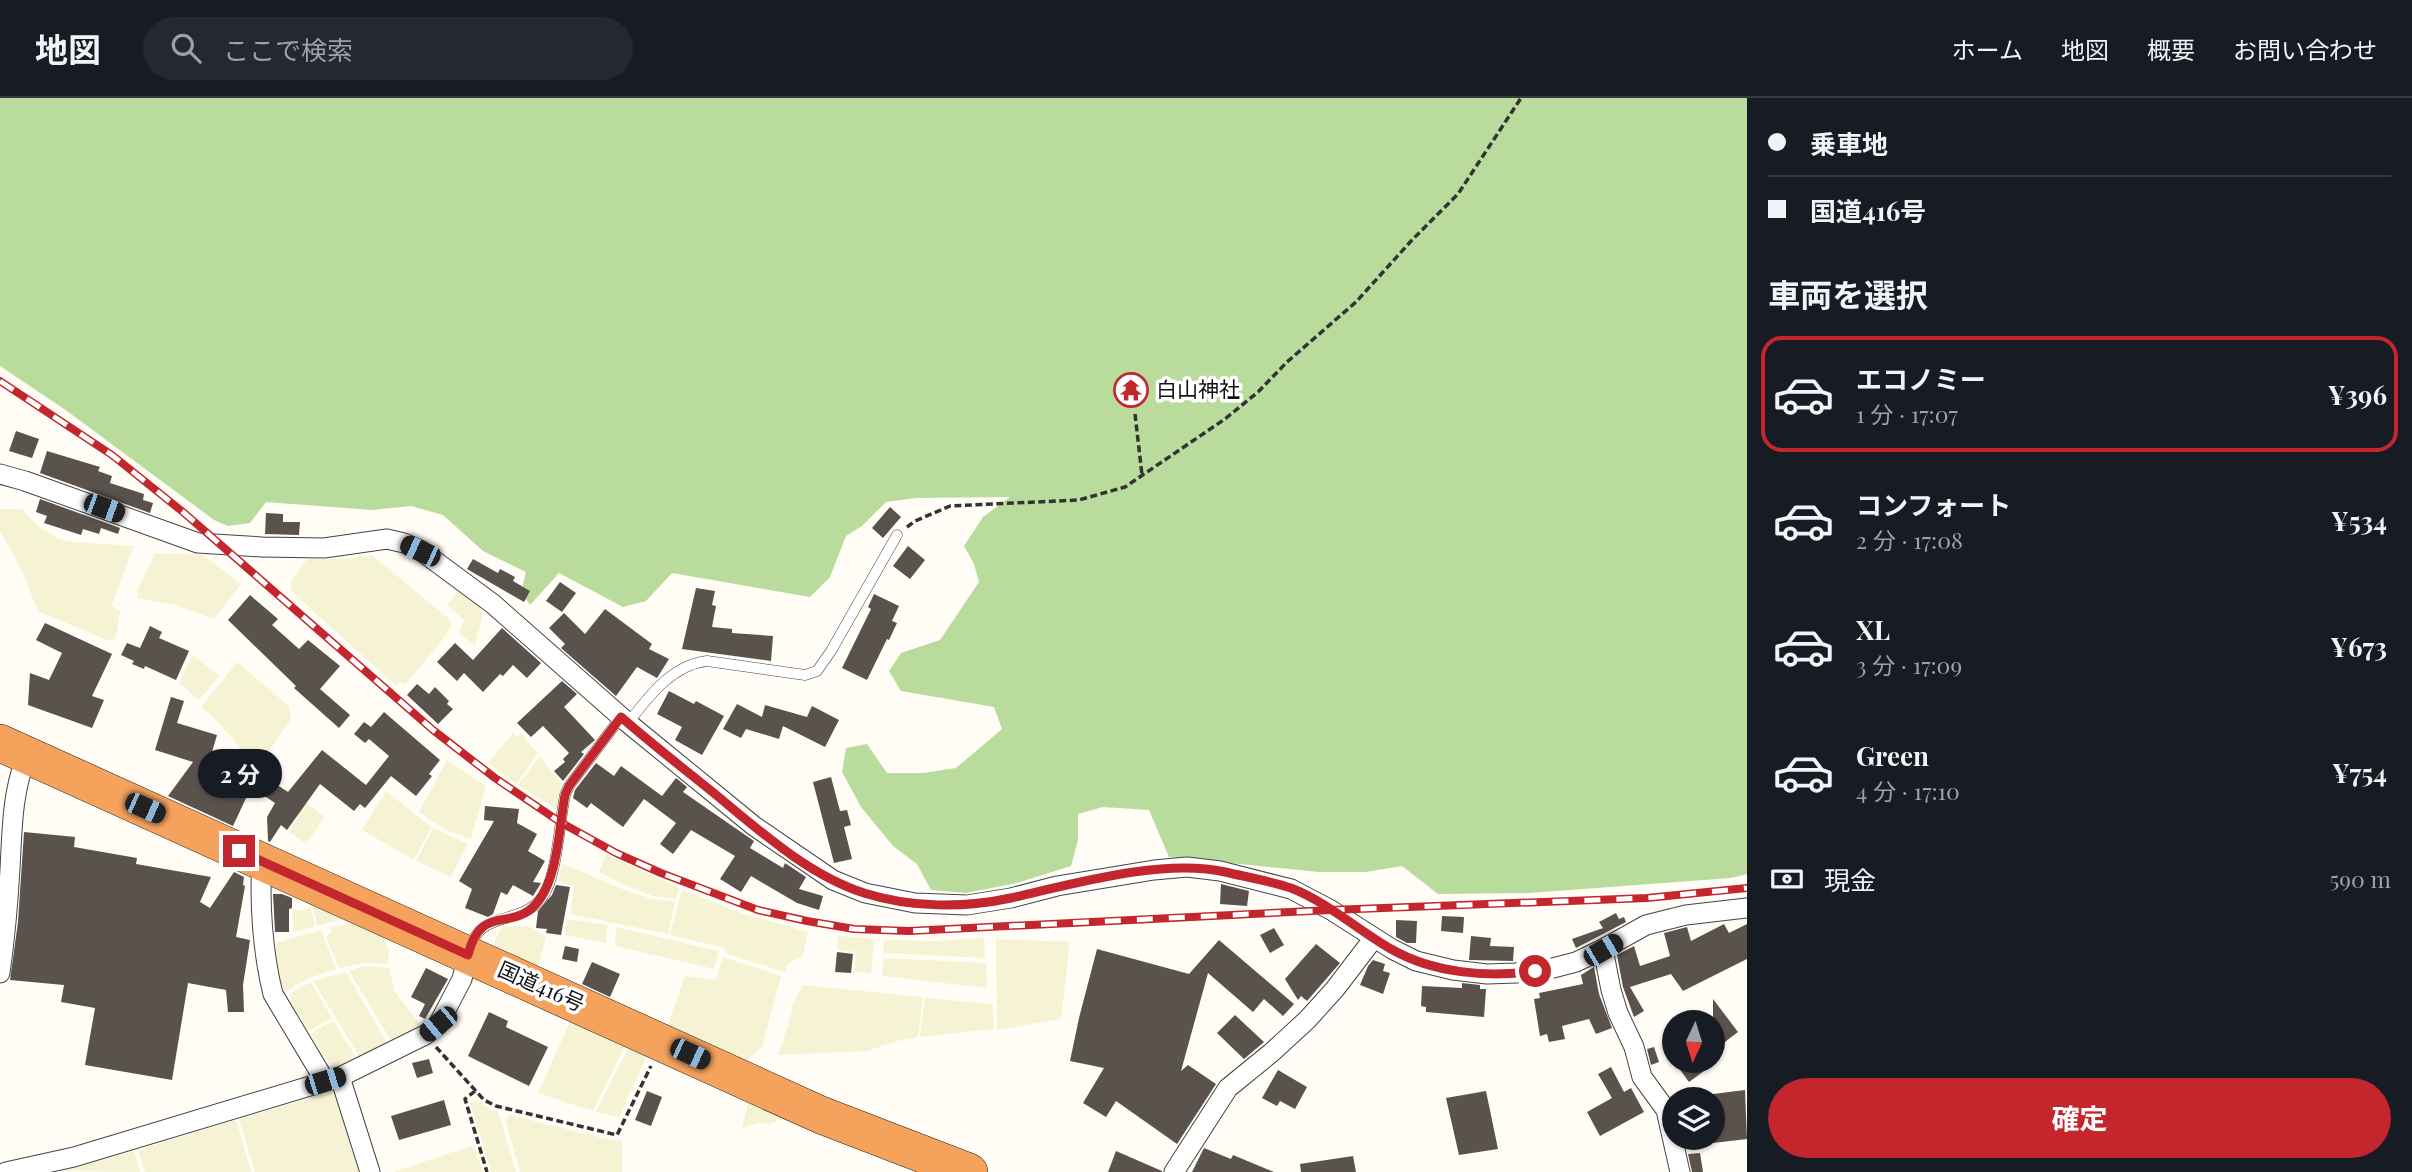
<!DOCTYPE html>
<html lang="ja">
<meta charset="utf-8">
<style>
body{margin:0;font-family:"Playfair Display","Noto Sans JP",serif;background:#242831;color:#f1f3f6;height:100vh;display:flex;flex-direction:column;font-size:26px;white-space:nowrap}
*{box-sizing:border-box;margin:0}
p{font-size:23px;color:#9ea1a6}
.icon{flex:none;width:38px;height:38px;fill:none;stroke:currentColor;stroke-width:2;stroke-linecap:round;stroke-linejoin:round}
.map{position:relative;flex:1;overflow:hidden}
.side{display:flex;flex-direction:column;background:#171b24;width:665px}
.side>*{flex:none}
.guide{display:grid;align-content:center;height:154px;padding:0 21px;background:#171b24}
.needle{width:46px;rotate:184deg}
.fabs{position:absolute;left:1662px;top:912px;display:grid;gap:14px}
.fabs a{display:grid;place-items:center;width:63px;height:63px;border-radius:50%;background:#171b24;box-shadow:0 2px 5px #0004;font-size:35px}
.end{position:absolute;width:32px;height:32px;margin:-16px;border:9px solid #c4262e;background:#fff;box-shadow:0 0 0 4px #fff}
.from{border-radius:50%}
.bubble{position:absolute;height:49px;border-radius:24px;background:#171b24;box-shadow:0 2px 5px #0004;font-size:23px;font-weight:700;line-height:49px;text-align:center}
.car{position:absolute;width:21px;height:42px;margin:-21px -10px;border-radius:9px;box-shadow:0 0 5px 2px #0007;background:linear-gradient(#222 24%,#8ab4d8 0 40%,#222 0 76%,#8ab4d8 0 86%,#222 0)}
.guide b{display:flex;align-items:center;gap:24px;height:66px;font-size:26px}
.guide b+b{border-top:2px solid #363941}
.guide i{width:18px;height:18px;background:#f1f3f6}
ul{padding:0;list-style:none}
li{display:flex;align-items:center;gap:21px;height:116px;margin:0 14px 10px;padding:0 7px;border:4px solid transparent;border-radius:21px}
li div{flex:1}
li b{display:block;font-size:26px}
li em{font-style:normal;font-weight:700}
li.on{border-color:#c4262e}
li>.icon{width:63px;height:63px;stroke-width:1.5}
h2{padding:0 21px;font-size:32px;line-height:84px}
.pay{display:flex;align-items:center;gap:18px;height:77px;padding:0 21px;font-size:26px}
.pay p{margin-inline-start:auto}
.button{display:flex;gap:14px;margin-top:auto;padding:14px 21px}
.button a{flex:1;height:80px;border-radius:42px;background:#c4262e;color:#fff;font-size:28px;font-weight:700;line-height:80px;text-align:center}
header{display:flex;align-items:center;gap:42px;box-sizing:border-box;height:98px;padding:0 35px;background:#171b24;border-bottom:2px solid #363941}
header strong{font-size:33px}
nav{display:flex;gap:38px;margin-inline-start:auto;font-size:24px}
.search{width:490px;height:63px;background:#242831;display:flex;align-items:center;gap:18px;box-sizing:border-box;padding:0 24px;border-radius:38px;color:#9ea1a6;font-size:26px}
main{display:flex;flex:1;min-height:0}
.map>svg:first-child{display:block}
.farmland{fill:#f6f3d4}
.forest{fill:#b9dc9c}
.building{fill:#5a524d}
.lines{fill:none;stroke-linecap:round;stroke-linejoin:round}
.lane-casing{stroke:#444;stroke-width:11}
.street-casing{stroke:#444;stroke-width:21}
.highway-casing{stroke:#222;stroke-width:38}
.path{stroke:#333;stroke-width:3.5;stroke-dasharray:7 3.5;stroke-linecap:butt}
.lane{stroke:#fff;stroke-width:10}
.street{stroke:#fff;stroke-width:19}
.highway{stroke:#f5a25d;stroke-width:37}
.rail-casing{stroke:#c4262e;stroke-width:8}
.rail{stroke:#fff;stroke-width:5;stroke-dasharray:16;stroke-linecap:butt}
.route{stroke:#c4262e;stroke-width:9}
.labels{text-anchor:middle;stroke-width:7;stroke-linejoin:round;paint-order:stroke}
.poi-label{font-size:21px;fill:#111;stroke:#fff;text-anchor:start}
.street-label{font-size:21px;fill:#111;stroke:#fff}
</style>
<header>
<strong>地図</strong>
<div class="search"><svg class="icon" aria-label="search" viewBox="0 0 24 24"><circle cx="10" cy="10" r="6"/><path d="M15 15l6 6"/></svg>ここで検索</div>
<nav><a>ホーム</a><a>地図</a><a>概要</a><a>お問い合わせ</a></nav>
</header>
<main>
<div class="map">
<svg width="1747" height="1074" viewBox="0 0 1747 1074">
<rect width="100%" height="100%" fill="#fffdf5"/>
<path class="farmland" d="M 0,411 L 22,411 L 38,428 L 59,441 L 74,444 L 134,448 L 112,506 L 115,511 L 120,513 L 116,540 L 109,543 L 38,513 L 20,469 L 0,433 Z
M 155,455 L 203,457 L 241,486 L 214,521 L 175,507 L 138,500 L 137,493 Z
M 372,457 L 448,520 L 451,526 L 451,530 L 440,545 L 405,587 L 400,583 L 396,588 L 291,493 L 292,481 L 307,461 L 344,461 Z
M 460,492 L 480,508 L 483,515 L 475,548 L 459,535 L 464,522 L 447,507 Z
M 193,557 L 219,578 L 199,602 L 179,585 Z
M 237,564 L 289,608 L 291,621 L 258,670 L 217,623 L 201,609 Z
M 513,635 L 517,639 L 521,635 L 538,656 L 516,686 L 488,665 Z
M 540,658 L 564,689 L 557,712 L 518,687 Z
M 447,662 L 486,688 L 471,741 L 446,732 L 419,714 Z
M 286,690 L 325,719 L 306,746 L 289,734 L 298,719 L 276,705 Z
M 386,693 L 431,729 L 414,762 L 362,732 Z
M 433,730 L 468,746 L 451,779 L 416,763 Z
M 606,756 L 679,790 L 676,801 L 653,798 L 624,787 L 599,774 Z
M 561,765 L 622,791 L 652,801 L 675,803 L 668,836 L 570,816 L 574,788 L 559,784 Z
M 682,792 L 738,814 L 808,834 L 803,857 L 788,866 L 785,874 L 724,855 L 725,850 L 670,837 Z
M 328,808 L 350,819 L 317,828 L 313,810 Z
M 311,810 L 315,828 L 294,834 L 292,814 Z
M 567,821 L 607,827 L 606,845 L 565,837 Z
M 356,824 L 383,836 L 389,853 L 388,866 L 364,865 L 339,870 L 326,838 L 331,835 L 330,830 Z
M 528,828 L 546,838 L 537,874 L 491,854 L 501,829 Z
M 616,829 L 719,853 L 714,871 L 615,848 Z
M 321,832 L 336,871 L 309,880 L 285,894 L 277,879 L 276,845 Z
M 838,838 L 874,841 L 871,875 L 854,874 L 856,854 L 837,852 Z
M 984,840 L 985,860 L 883,855 L 884,842 L 936,843 Z
M 996,841 L 1070,844 L 1061,921 L 997,932 Z
M 723,859 L 781,878 L 762,949 L 745,964 L 667,929 L 685,878 L 716,882 Z
M 883,860 L 986,865 L 987,890 L 882,878 Z
M 365,868 L 389,870 L 395,894 L 420,926 L 403,939 L 392,944 L 349,873 Z
M 346,874 L 387,945 L 359,958 L 313,883 Z
M 311,884 L 332,920 L 309,933 L 289,902 L 291,900 L 289,896 Z
M 803,887 L 923,899 L 918,939 L 897,943 L 867,953 L 778,957 L 790,921 L 793,905 Z
M 925,900 L 993,906 L 994,931 L 920,939 Z
M 573,917 L 628,942 L 593,1013 L 538,995 Z
M 333,923 L 356,959 L 344,966 L 330,966 L 310,936 Z
M 631,945 L 649,953 L 619,1019 L 596,1014 Z
M 335,993 L 362,1074 L 255,1074 L 239,1021 Z
M 749,1000 L 790,1017 L 771,1026 L 757,1025 L 742,1031 Z
M 478,1003 L 491,1012 L 498,1013 L 516,1074 L 491,1074 L 470,1005 Z
M 510,1017 L 606,1041 L 622,1043 L 622,1074 L 520,1074 L 505,1021 Z
M 236,1022 L 251,1074 L 145,1074 L 138,1052 Z
M 474,1047 L 483,1074 L 393,1074 Z
M 134,1053 L 140,1074 L 64,1073 Z"/>
<path class="forest" d="M 0,0 L 1747,0 L 1747,776 L 1731,780 L 1529,795 L 1438,796 L 1402,768 L 1366,774 L 1319,774 L 1169,759 L 1149,712 L 1103,709 L 1078,716 L 1078,742 L 1071,768 L 1017,785 L 966,795 L 931,792 L 917,766 L 893,748 L 861,709 L 842,674 L 846,650 L 867,646 L 887,675 L 923,675 L 956,670 L 1002,631 L 994,609 L 901,593 L 889,573 L 901,555 L 940,542 L 979,484 L 974,466 L 964,448 L 983,419 L 1010,399 L 916,400 L 886,404 L 862,428 L 846,438 L 830,479 L 810,499 L 672,475 L 646,503 L 623,509 L 559,475 L 530,507 L 521,494 L 526,474 L 483,453 L 443,417 L 411,408 L 372,412 L 266,404 L 250,425 L 228,428 L 214,422 L 67,313 L 0,268 Z"/>
<path class="building" d="M 16,333 L 39,341 L 32,360 L 9,353 Z
M 47,353 L 100,369 L 98,373 L 112,378 L 110,385 L 144,396 L 143,402 L 153,405 L 150,415 L 40,375 Z
M 40,401 L 120,430 L 118,436 L 101,430 L 99,436 L 83,431 L 81,437 L 44,425 L 47,418 L 36,414 Z
M 890,409 L 901,419 L 883,440 L 872,430 Z
M 266,415 L 283,416 L 283,424 L 300,424 L 299,437 L 265,436 Z
M 908,448 L 925,462 L 910,481 L 893,468 Z
M 473,461 L 498,475 L 500,471 L 515,479 L 513,483 L 530,493 L 524,504 L 467,471 Z
M 560,484 L 576,495 L 562,514 L 546,503 Z
M 696,490 L 715,493 L 712,507 L 716,508 L 712,529 L 732,531 L 732,535 L 773,538 L 771,563 L 682,551 Z
M 874,496 L 899,508 L 892,523 L 897,525 L 889,542 L 887,541 L 867,582 L 842,570 L 871,511 L 868,509 Z
M 250,497 L 278,521 L 272,527 L 299,551 L 308,542 L 340,568 L 320,591 L 350,617 L 339,630 L 294,590 L 296,588 L 228,522 Z
M 605,511 L 652,546 L 649,551 L 669,561 L 657,580 L 637,569 L 616,598 L 561,550 L 565,546 L 549,530 L 564,515 L 585,536 Z
M 45,525 L 112,556 L 92,598 L 104,602 L 92,630 L 28,607 L 30,575 L 49,582 L 62,555 L 36,542 Z
M 150,528 L 162,534 L 159,540 L 189,553 L 176,582 L 145,568 L 144,571 L 132,566 L 134,563 L 121,557 L 127,545 L 140,550 Z
M 502,530 L 541,565 L 527,580 L 513,567 L 503,578 L 500,576 L 483,594 L 464,575 L 457,583 L 437,564 L 455,545 L 473,562 Z
M 562,583 L 577,596 L 564,609 L 595,642 L 581,654 L 584,656 L 563,683 L 554,673 L 565,664 L 563,661 L 569,655 L 543,628 L 531,639 L 517,625 Z
M 417,586 L 429,596 L 435,589 L 449,603 L 447,606 L 453,611 L 438,626 L 407,597 Z
M 669,593 L 694,606 L 696,603 L 724,618 L 702,657 L 675,642 L 682,629 L 657,616 Z
M 171,599 L 184,603 L 177,625 L 217,637 L 212,654 L 245,668 L 241,677 L 254,683 L 233,728 L 168,698 L 193,664 L 155,652 Z
M 737,606 L 762,619 L 765,607 L 807,619 L 812,608 L 839,622 L 825,649 L 783,628 L 779,641 L 746,631 L 741,640 L 723,631 Z
M 384,614 L 440,662 L 429,676 L 432,678 L 416,698 L 391,678 L 365,710 L 360,706 L 354,713 L 320,686 L 287,732 L 281,727 L 270,744 L 268,743 L 267,719 L 275,705 L 263,697 L 271,683 L 288,694 L 322,652 L 366,687 L 389,658 L 369,641 L 365,645 L 354,636 L 364,624 L 371,629 Z
M 596,665 L 614,678 L 621,668 L 662,698 L 676,680 L 687,689 L 683,694 L 754,743 L 750,750 L 783,770 L 785,765 L 806,779 L 799,791 L 823,798 L 819,812 L 797,805 L 751,778 L 741,794 L 720,781 L 735,758 L 691,732 L 673,756 L 660,746 L 676,725 L 644,701 L 623,729 L 591,705 L 587,710 L 573,700 L 575,692 Z
M 831,679 L 840,713 L 847,712 L 851,727 L 844,729 L 852,761 L 834,765 L 813,684 Z
M 485,708 L 519,711 L 517,725 L 537,736 L 528,753 L 545,763 L 533,784 L 541,785 L 533,798 L 513,787 L 507,797 L 501,794 L 493,816 L 488,819 L 465,810 L 472,791 L 459,783 L 494,723 L 484,722 Z
M 24,734 L 75,739 L 74,749 L 137,760 L 136,766 L 211,779 L 200,804 L 210,810 L 234,774 L 244,779 L 243,787 L 245,788 L 236,839 L 250,842 L 243,887 L 244,914 L 228,914 L 226,892 L 188,885 L 172,982 L 85,967 L 95,910 L 61,904 L 64,887 L 10,882 L 18,824 Z
M 1221,786 L 1249,793 L 1247,808 L 1220,806 Z
M 556,787 L 570,789 L 561,837 L 546,835 L 547,831 L 536,830 L 538,813 L 552,797 Z
M 273,796 L 282,796 L 292,800 L 292,810 L 289,811 L 289,834 L 275,834 Z
M 1616,815 L 1619,821 L 1624,819 L 1626,824 L 1576,850 L 1572,841 L 1603,830 L 1599,824 Z
M 1442,818 L 1464,819 L 1463,835 L 1441,833 Z
M 1396,822 L 1417,823 L 1416,845 L 1407,845 L 1396,839 Z
M 1724,826 L 1729,835 L 1747,826 L 1747,861 L 1683,893 L 1671,876 L 1630,889 L 1644,913 L 1634,919 L 1623,889 L 1617,857 L 1634,848 L 1640,868 L 1670,858 L 1664,835 L 1687,829 L 1691,843 Z
M 1274,830 L 1284,847 L 1270,855 L 1260,837 Z
M 1471,838 L 1491,840 L 1490,848 L 1514,849 L 1513,863 L 1469,862 Z
M 1219,842 L 1294,906 L 1283,918 L 1264,901 L 1253,914 L 1208,875 L 1181,973 L 1188,967 L 1216,986 L 1177,1046 L 1116,1003 L 1106,1019 L 1083,1005 L 1104,970 L 1070,963 L 1079,920 L 1097,851 L 1189,876 Z
M 1316,846 L 1340,865 L 1307,903 L 1301,898 L 1298,902 L 1285,881 Z
M 565,848 L 579,851 L 577,864 L 562,861 Z
M 837,854 L 853,856 L 851,875 L 835,874 Z
M 1373,862 L 1385,866 L 1383,873 L 1390,875 L 1383,896 L 1360,887 L 1368,868 Z
M 592,864 L 620,876 L 610,899 L 582,886 Z
M 1594,869 L 1599,896 L 1612,930 L 1596,936 L 1589,921 L 1562,928 L 1565,941 L 1549,944 L 1547,936 L 1540,938 L 1534,901 L 1540,900 L 1539,895 L 1583,886 L 1581,877 Z
M 426,870 L 448,881 L 425,921 L 419,918 L 425,906 L 411,899 Z
M 1462,885 L 1480,887 L 1480,891 L 1486,891 L 1484,919 L 1426,914 L 1426,909 L 1421,908 L 1422,888 L 1462,890 Z
M 1713,901 L 1738,934 L 1713,953 Z
M 489,914 L 508,923 L 506,929 L 548,949 L 529,988 L 468,958 Z
M 1235,917 L 1264,944 L 1244,961 L 1217,935 Z
M 1654,949 L 1659,964 L 1651,967 L 1647,951 Z
M 429,961 L 433,975 L 417,980 L 412,965 Z
M 1673,962 L 1719,962 L 1689,984 Z
M 1611,969 L 1624,994 L 1631,990 L 1644,1014 L 1600,1038 L 1587,1014 L 1612,1000 L 1598,976 Z
M 1278,972 L 1307,989 L 1295,1011 L 1280,1003 L 1277,1008 L 1262,1000 Z
M 1745,992 L 1747,1041 L 1713,1045 L 1713,996 Z
M 647,993 L 662,999 L 651,1028 L 635,1022 Z
M 1486,993 L 1498,1051 L 1459,1057 L 1446,1000 Z
M 444,1002 L 451,1027 L 399,1042 L 391,1018 Z
M 1204,1050 L 1231,1061 L 1233,1057 L 1274,1074 L 1192,1074 Z
M 1116,1053 L 1162,1073 L 1162,1074 L 1108,1074 Z
M 1700,1055 L 1703,1074 L 1692,1074 L 1688,1056 Z
M 1353,1058 L 1356,1074 L 1301,1074 L 1300,1066 Z"/>
<g class="lines">
<g class="lane-casing">
<path id="lane" d="M 628,625 C 649,598 672,567 707,563 L 805,577 L 817,573 L 831,553 L 897,437
M 470,851 C 480,809 528,830 546,793 C 557,772 560,722 565,697 L 569,688 L 621,619"/>
</g>
<g class="street-casing">
<path id="street" d="M 0,376 L 25,383 L 198,445 L 262,449 L 324,450 L 387,441 L 404,445 L 420,452 L 493,506 L 628,625 L 754,728 L 833,782 L 865,795 L 915,805 L 967,807 L 1011,800 L 1057,788 L 1154,772 L 1187,769 L 1220,773 L 1291,791 L 1331,812 L 1392,851 L 1416,863 L 1453,872 L 1487,876 L 1516,875 L 1553,870 L 1576,864 L 1603,851 L 1646,827 L 1686,817 L 1747,810
M 262,763 C 259,805 263,856 273,896 L 325,983
M 1603,851 L 1611,892 L 1618,915 L 1634,949 L 1642,979 L 1666,1012 L 1680,1074
M 0,875 C 5,840 8,806 10,771 C 12,734 12,692 27,658
M 340,979 L 370,1074
M 6,1074 L 74,1059 L 340,979 L 425,937 L 438,927 L 462,881 L 468,857
M 1174,1074 L 1228,990 L 1271,955 L 1307,922 L 1335,891 L 1374,840"/>
</g>
<g class="highway-casing">
<path id="highway" d="M 0,645 L 821,1017 L 969,1074"/>
</g>
<path class="path" d="M 1135,316 L 1142,377
M 907,429 L 915,423 L 950,408 L 1079,402 L 1125,389 L 1225,321 L 1258,294 L 1287,264 L 1356,204 L 1412,142 L 1458,96 L 1521,0
M 436,949 L 484,1002 L 496,1008 L 617,1037 L 651,968
M 475,993 L 465,1001 L 487,1074"/>
<use href="#lane" class="lane"/>
<use href="#street" class="street"/>
<use href="#highway" class="highway"/>
<g class="rail-casing">
<path id="rail" d="M 0,283 L 112,357 L 183,414 L 433,632 L 495,680 L 560,724 L 616,755 L 661,775 L 758,812 L 807,823 L 854,831 L 909,833 L 1331,812 L 1647,800 L 1747,790"/>
</g>
<use href="#rail" class="rail"/>
</g>
<g class="lines">
<path class="route" d="M 239,753 L 468,857 C 481,805 511,834 536,806 C 558,782 559,729 565,697 L 569,688 L 621,619 C 652,646 684,671 715,696 C 760,733 808,777 864,795 C 911,810 964,810 1011,800 C 1073,786 1163,760 1225,774 C 1246,779 1271,783 1291,790 C 1327,804 1358,832 1391,851 C 1433,875 1487,880 1535,873"/>
</g>
<defs>
<g id="temple-ring" transform="scale(1.75)"><circle r="9.5" fill="#fff" stroke="#c4262e" stroke-width="1.5"/><path d="M0-6L5-2H3V0L6.5 2.5H4V6H1.5V3h-3V6H-4V2.5H-6.5L-3 0V-2H-5Z" fill="#c4262e"/></g>
</defs>
<g fill-rule="evenodd">
<use href="#temple-ring" x="1131" y="292"/>
</g>
<g class="labels">
<g class="poi-label">
<text x="1156" y="299">白山神社</text>
</g>
<g class="street-label">
<text transform="translate(541 889) rotate(24)" y="7">国道416号</text>
</g>
</g>
</svg>
<div class="fabs">
<a><svg class="needle" viewBox="-14 -14 28 28"><path d="M0-13l5 13h-10z" fill="#e53935"/><path d="M0 13l5-13h-10z" fill="#9ea1a6"/></svg></a>
<a><svg class="icon" aria-label="layers" viewBox="0 0 24 24"><path d="M12 4l9 5-9 5-9-5zM3 14l9 5 9-5"/></svg></a>
</div>
<i class="end from" style="left:1535px;top:873px"></i>
<i class="end" style="left:239px;top:753px"></i>
<div class="bubble" style="left:198px;top:651px;width:84px">2 分</div>
<i class="car" style="left:104px;top:410px;rotate:110deg"></i>
<i class="car" style="left:420px;top:453px;rotate:295deg"></i>
<i class="car" style="left:145px;top:710px;rotate:114deg"></i>
<i class="car" style="left:1603px;top:852px;rotate:60deg"></i>
<i class="car" style="left:438px;top:926px;rotate:230deg"></i>
<i class="car" style="left:690px;top:956px;rotate:115deg"></i>
<i class="car" style="left:325px;top:983px;rotate:73deg"></i>
</div>
<section class="side">
<div class="guide">
<b><i class="from"></i>乗車地</b>
<b><i></i>国道416号</b>
</div>
<h2>車両を選択</h2>
<ul>
<li class="on"><svg class="icon" aria-label="car" viewBox="0 0 24 24"><path d="M5 17H2v-5l4-1 3-4h7l3 4 3 1v5h-3M9 17h6M6 11h13"/><circle cx="7" cy="17" r="2"/><circle cx="17" cy="17" r="2"/></svg><div><b>エコノミー</b><p>1 分 · 17:07</p></div><em>¥396</em></li>
<li><svg class="icon" aria-label="car" viewBox="0 0 24 24"><path d="M5 17H2v-5l4-1 3-4h7l3 4 3 1v5h-3M9 17h6M6 11h13"/><circle cx="7" cy="17" r="2"/><circle cx="17" cy="17" r="2"/></svg><div><b>コンフォート</b><p>2 分 · 17:08</p></div><em>¥534</em></li>
<li><svg class="icon" aria-label="car" viewBox="0 0 24 24"><path d="M5 17H2v-5l4-1 3-4h7l3 4 3 1v5h-3M9 17h6M6 11h13"/><circle cx="7" cy="17" r="2"/><circle cx="17" cy="17" r="2"/></svg><div><b>XL</b><p>3 分 · 17:09</p></div><em>¥673</em></li>
<li><svg class="icon" aria-label="car" viewBox="0 0 24 24"><path d="M5 17H2v-5l4-1 3-4h7l3 4 3 1v5h-3M9 17h6M6 11h13"/><circle cx="7" cy="17" r="2"/><circle cx="17" cy="17" r="2"/></svg><div><b>Green</b><p>4 分 · 17:10</p></div><em>¥754</em></li>
</ul>
<div class="pay"><svg class="icon" aria-label="cash" viewBox="0 0 24 24"><path d="M3 7h18v10H3z"/><circle cx="12" cy="12" r="2"/></svg>現金<p>590 m</p></div>
<div class="button"><a>確定</a></div>
</section>
</main>
